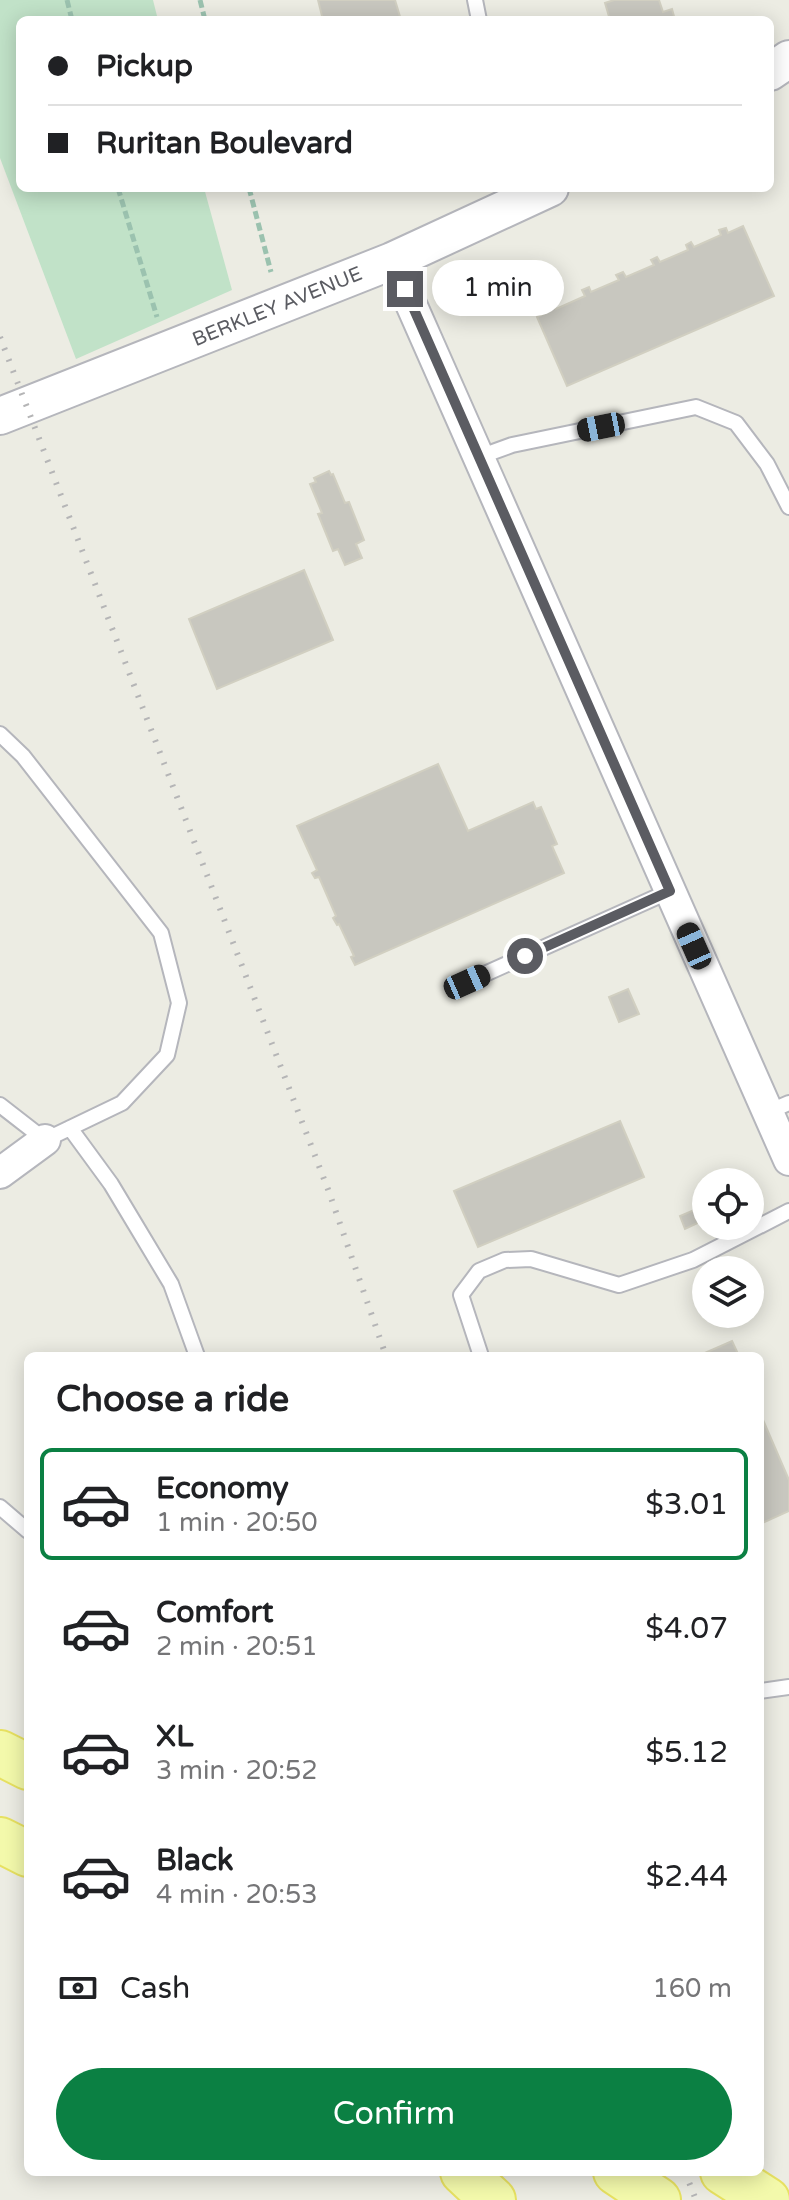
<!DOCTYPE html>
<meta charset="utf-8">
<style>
body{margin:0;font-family:"Varela Round",sans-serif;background:#f2f2f2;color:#202124;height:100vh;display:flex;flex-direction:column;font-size:30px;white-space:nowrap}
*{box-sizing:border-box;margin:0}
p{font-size:26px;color:#757577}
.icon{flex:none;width:44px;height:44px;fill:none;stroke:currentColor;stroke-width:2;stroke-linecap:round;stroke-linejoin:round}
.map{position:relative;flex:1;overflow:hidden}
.panel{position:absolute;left:24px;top:1352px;width:740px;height:824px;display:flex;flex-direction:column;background:#fff;border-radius:12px;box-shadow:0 4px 20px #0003}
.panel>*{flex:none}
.guide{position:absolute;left:16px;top:16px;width:758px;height:176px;border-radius:12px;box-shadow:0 4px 20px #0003;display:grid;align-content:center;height:176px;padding:0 32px;background:#fff}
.fabs{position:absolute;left:692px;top:1168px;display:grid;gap:16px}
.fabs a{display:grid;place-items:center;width:72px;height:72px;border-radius:50%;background:#fff;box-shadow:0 4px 20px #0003;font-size:40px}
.end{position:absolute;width:36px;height:36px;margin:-18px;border:10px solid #5b5c62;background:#fff;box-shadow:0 0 0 4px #fff}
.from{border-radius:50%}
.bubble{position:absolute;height:56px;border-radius:28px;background:#fff;box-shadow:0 4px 20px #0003;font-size:26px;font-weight:600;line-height:56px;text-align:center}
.car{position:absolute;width:24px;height:48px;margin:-24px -12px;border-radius:10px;box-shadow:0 0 6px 2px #0007;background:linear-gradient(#222 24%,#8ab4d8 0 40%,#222 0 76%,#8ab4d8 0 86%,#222 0)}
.guide b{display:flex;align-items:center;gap:28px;height:76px;font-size:30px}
.guide b+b{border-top:2px solid #e0e0e0}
.guide i{width:20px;height:20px;background:#202124}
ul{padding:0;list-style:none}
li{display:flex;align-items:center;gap:24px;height:112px;margin:0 16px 12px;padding:0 16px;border:4px solid transparent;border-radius:12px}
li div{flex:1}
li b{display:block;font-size:30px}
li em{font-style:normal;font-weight:600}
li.on{border-color:#0b8043}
li>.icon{width:72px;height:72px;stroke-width:1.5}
h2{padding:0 32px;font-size:36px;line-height:96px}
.pay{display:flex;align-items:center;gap:20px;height:88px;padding:0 32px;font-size:30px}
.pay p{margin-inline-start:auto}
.action{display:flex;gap:16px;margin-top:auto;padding:16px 32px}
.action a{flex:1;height:92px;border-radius:48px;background:#0b8043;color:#fff;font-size:32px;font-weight:600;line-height:92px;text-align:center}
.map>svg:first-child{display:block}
.green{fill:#c1e2c8}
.building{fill:#c8c7bf;stroke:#d1cfc1;stroke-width:2}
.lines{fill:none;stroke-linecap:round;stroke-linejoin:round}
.service-casing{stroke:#b5b6bc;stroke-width:18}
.minor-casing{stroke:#b5b6bc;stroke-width:34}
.tertiary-casing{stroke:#b5b6bc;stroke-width:40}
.primary-casing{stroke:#e7e161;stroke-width:48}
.path{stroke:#9bc2af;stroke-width:5;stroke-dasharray:8 4;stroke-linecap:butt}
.service{stroke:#fff;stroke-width:14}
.minor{stroke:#fff;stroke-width:30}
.tertiary{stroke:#fff;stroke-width:36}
.primary{stroke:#f3f9ab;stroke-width:44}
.rail{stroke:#b5b5b6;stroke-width:6;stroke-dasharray:2 10;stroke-linecap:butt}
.route{stroke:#5b5c62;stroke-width:10}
.labels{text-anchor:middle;stroke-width:6;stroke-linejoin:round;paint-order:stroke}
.street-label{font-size:20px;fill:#5b5c62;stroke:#fff}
</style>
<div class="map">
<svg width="789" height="2200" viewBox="0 0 789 2200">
<rect width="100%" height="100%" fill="#ecece3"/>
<path class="green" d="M 0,0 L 153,0 L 158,20 L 20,20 L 20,188 L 204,188 L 232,290 L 76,359 L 0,158 Z"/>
<path class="building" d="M 318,0 L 395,0 L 401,20 L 323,20 Z
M 614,0 L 659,0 L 663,12 L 672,9 L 675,20 L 610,20 L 605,3 Z
M 743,226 L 774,296 L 567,386 L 537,317 L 550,311 L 548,306 L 553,303 L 556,309 L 585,296 L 582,290 L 589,287 L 591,292 L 619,280 L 616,275 L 623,272 L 626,277 L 654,265 L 651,260 L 657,257 L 660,262 L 688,250 L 686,245 L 691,242 L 694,247 L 721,235 L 719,230 L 726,228 L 728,233 Z
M 329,471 L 331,475 L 333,474 L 345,503 L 349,502 L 364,540 L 356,544 L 362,558 L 345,565 L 338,549 L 333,551 L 318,514 L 322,513 L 310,484 L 316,482 L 314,478 Z
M 304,570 L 333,640 L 217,689 L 189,619 Z
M 438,764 L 468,831 L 533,802 L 536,809 L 541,807 L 557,844 L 552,846 L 564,873 L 355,965 L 351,957 L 354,956 L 339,924 L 337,925 L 333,918 L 336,916 L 319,877 L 315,878 L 312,873 L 317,870 L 297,826 Z
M 628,989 L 639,1014 L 619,1022 L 609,997 Z
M 620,1121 L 644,1177 L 478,1247 L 454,1191 Z
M 706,1205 L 706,1219 L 685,1229 L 680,1216 Z
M 732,1341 L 739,1356 L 698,1356 Z
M 760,1413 L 789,1480 L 789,1511 L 760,1524 Z"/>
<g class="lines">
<g class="service-casing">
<path id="service" d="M 475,0 L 479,20
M 479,457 L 512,445 L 696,407 L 736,423 L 767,464 L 789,507
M 0,734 L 23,756 L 161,933 L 179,1003 L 167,1055 L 122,1103 L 45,1140 L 0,1105
M 467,982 L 670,891
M 768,1112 L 789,1103
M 70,1128 L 111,1184 L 171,1284 L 197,1356
M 481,1356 L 461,1295 L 479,1271 L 505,1260 L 531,1259 L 619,1285 L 693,1260 L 789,1211
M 0,1507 L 28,1531
M 760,1691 L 789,1687"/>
</g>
<g class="minor-casing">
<path id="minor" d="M 392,261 L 789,1160
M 0,1173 L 45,1140"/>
</g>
<g class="tertiary-casing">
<path id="tertiary" d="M 770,72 L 789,59
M 0,416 L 392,261 L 550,188"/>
</g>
<g class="primary-casing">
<path id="primary" d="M 0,1753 L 28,1767
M 0,1840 L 28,1854
M 463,2172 L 493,2200
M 616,2172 L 658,2200
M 723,2172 L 767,2200"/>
</g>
<path class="path" d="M 67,0 L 72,20
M 200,0 L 205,20
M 118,188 L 157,317
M 249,188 L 271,272"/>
<use href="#service" class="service"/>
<use href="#minor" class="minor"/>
<use href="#tertiary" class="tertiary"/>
<use href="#primary" class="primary"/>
<path class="rail" d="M 0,337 L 329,1192 L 386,1356
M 685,2172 L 696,2200"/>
</g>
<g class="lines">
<path class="route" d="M 405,289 L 670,891 L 525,956"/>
</g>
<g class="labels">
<g class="street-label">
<text transform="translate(277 306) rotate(-22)" y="7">BERKLEY AVENUE</text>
</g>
</g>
</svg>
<div class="fabs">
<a><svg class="icon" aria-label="locate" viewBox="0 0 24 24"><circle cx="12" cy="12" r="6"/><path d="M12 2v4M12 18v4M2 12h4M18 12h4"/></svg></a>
<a><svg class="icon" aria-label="layers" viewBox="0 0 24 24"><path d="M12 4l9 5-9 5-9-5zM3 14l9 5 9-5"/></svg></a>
</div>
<i class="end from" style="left:525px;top:956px"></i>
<i class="end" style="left:405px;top:289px"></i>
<div class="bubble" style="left:432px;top:260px;width:132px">1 min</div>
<i class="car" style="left:601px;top:427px;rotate:259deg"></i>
<i class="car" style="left:694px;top:946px;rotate:336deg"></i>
<i class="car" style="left:467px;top:982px;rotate:66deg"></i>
<div class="guide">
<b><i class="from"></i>Pickup</b>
<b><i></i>Ruritan Boulevard</b>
</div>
<section class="panel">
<h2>Choose a ride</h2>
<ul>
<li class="on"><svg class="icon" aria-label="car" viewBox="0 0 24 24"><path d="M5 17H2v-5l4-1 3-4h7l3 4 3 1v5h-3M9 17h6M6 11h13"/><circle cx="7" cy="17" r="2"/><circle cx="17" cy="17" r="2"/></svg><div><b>Economy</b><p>1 min · 20:50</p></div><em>$3.01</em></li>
<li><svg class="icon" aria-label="car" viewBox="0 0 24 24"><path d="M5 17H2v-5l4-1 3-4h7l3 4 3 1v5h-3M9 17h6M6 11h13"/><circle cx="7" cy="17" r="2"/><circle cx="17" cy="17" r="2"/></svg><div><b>Comfort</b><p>2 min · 20:51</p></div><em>$4.07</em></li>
<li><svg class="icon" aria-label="car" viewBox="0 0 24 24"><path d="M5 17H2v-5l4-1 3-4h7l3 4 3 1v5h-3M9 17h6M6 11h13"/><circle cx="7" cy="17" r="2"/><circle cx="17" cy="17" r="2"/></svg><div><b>XL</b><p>3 min · 20:52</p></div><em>$5.12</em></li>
<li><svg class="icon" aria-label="car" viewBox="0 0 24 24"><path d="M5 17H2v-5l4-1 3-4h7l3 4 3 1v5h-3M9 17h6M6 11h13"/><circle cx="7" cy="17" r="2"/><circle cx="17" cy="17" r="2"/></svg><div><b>Black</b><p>4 min · 20:53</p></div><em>$2.44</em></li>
</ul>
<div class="pay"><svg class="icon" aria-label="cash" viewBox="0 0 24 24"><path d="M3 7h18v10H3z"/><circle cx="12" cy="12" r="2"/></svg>Cash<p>160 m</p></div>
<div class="action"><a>Confirm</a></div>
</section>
</div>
